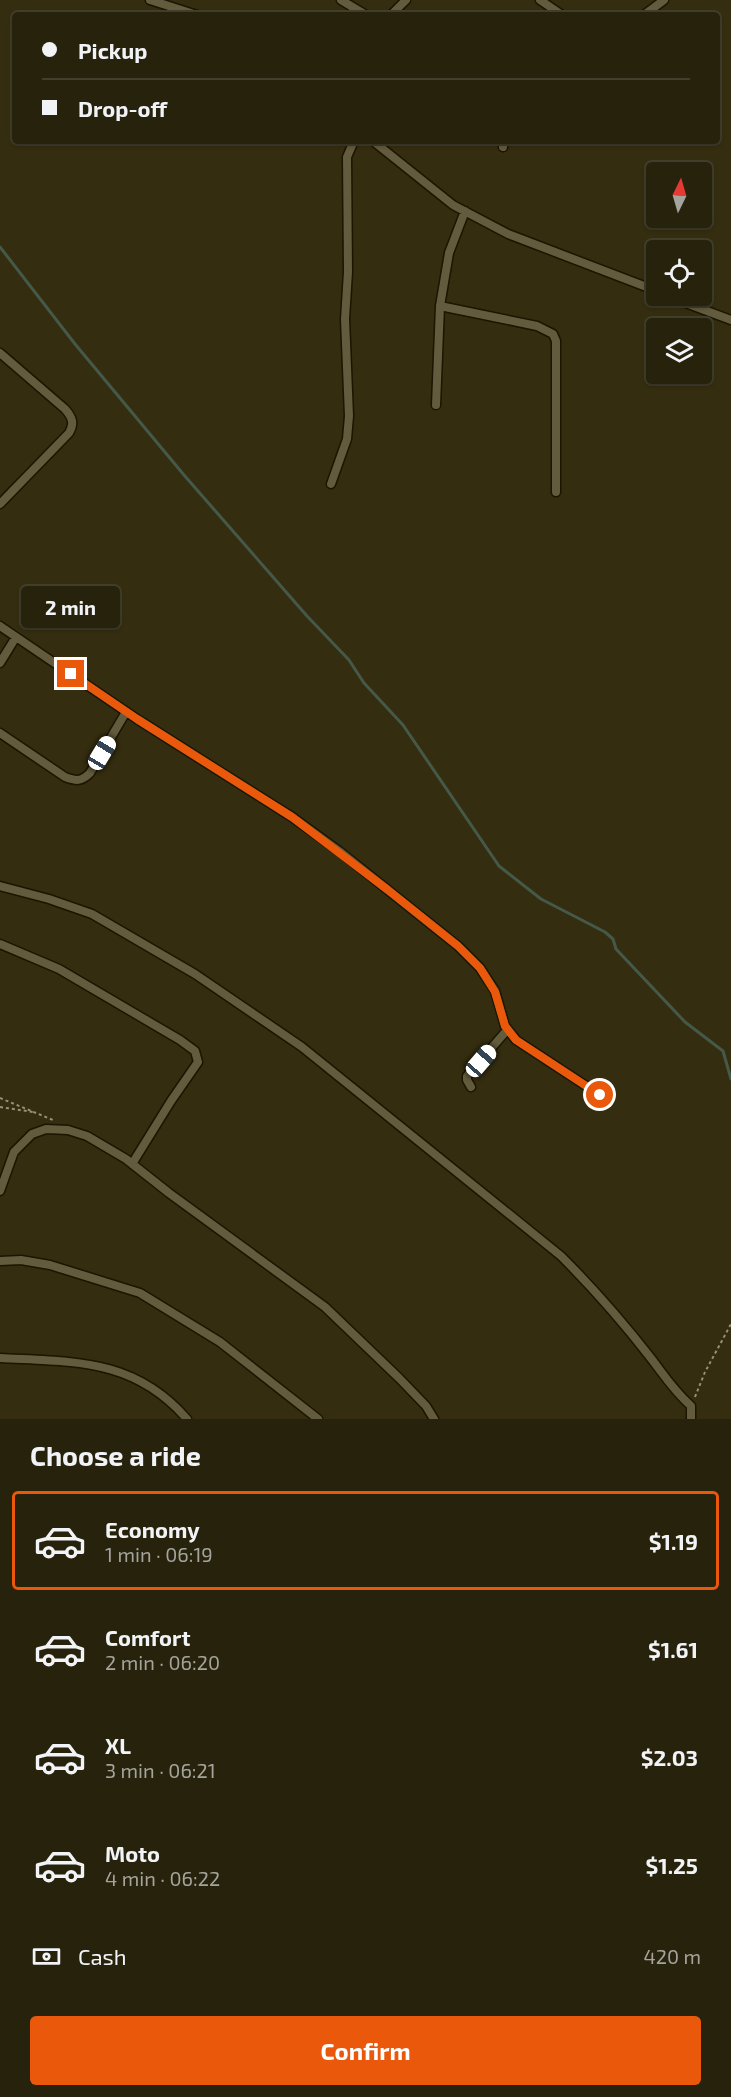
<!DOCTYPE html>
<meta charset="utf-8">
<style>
body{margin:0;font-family:"Exo 2",sans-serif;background:#332f1a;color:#f1f3f6;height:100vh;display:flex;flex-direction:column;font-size:22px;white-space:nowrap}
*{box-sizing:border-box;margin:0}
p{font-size:20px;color:#a4a49d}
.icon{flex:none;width:33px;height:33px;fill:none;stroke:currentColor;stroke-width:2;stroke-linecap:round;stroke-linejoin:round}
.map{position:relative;height:1419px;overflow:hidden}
.panel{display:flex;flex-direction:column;background:#27220c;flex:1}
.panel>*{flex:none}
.top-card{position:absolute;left:12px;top:12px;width:708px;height:132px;border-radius:6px;box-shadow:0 2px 4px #0004,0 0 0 2px #433f2d;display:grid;align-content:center;height:132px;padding:0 30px;background:#27220c}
.needle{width:39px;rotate:5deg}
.fabs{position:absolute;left:646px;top:162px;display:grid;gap:12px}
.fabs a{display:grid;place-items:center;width:66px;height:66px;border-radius:6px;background:#27220c;box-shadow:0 2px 4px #0004,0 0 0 2px #433f2d;font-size:30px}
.end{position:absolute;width:27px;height:27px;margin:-14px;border:8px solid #ea580c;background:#fff;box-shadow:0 0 0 3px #fff}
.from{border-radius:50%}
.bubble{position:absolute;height:42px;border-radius:6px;background:#27220c;box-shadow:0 2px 4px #0004,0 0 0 2px #433f2d;font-size:20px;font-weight:700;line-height:42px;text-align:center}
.car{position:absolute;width:18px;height:36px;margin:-18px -9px;border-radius:8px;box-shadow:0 0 4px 2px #0007;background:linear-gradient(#fff 24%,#345 0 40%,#fff 0 76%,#345 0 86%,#fff 0)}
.top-card b{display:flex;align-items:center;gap:21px;height:57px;font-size:22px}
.top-card b+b{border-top:2px solid #433f2d}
.top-card i{width:15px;height:15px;background:#f1f3f6}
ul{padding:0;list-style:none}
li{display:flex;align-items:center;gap:18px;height:99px;margin:0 12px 9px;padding:0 18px;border:3px solid transparent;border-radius:6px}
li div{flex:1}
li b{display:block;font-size:22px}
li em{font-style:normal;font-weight:700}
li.active{border-color:#ea580c}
li>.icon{width:54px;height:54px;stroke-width:1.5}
h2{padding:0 30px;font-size:27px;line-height:72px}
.pay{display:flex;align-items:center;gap:15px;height:66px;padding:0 30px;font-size:22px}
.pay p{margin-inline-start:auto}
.primary-button{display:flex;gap:12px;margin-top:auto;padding:12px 30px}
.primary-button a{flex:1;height:69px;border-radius:6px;background:#ea580c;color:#fff;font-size:24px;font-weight:700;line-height:69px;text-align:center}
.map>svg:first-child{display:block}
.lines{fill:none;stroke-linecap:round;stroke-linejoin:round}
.stream{stroke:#455949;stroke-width:3}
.street-casing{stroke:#1c1500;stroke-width:11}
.path{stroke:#96917b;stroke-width:2;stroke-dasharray:3 3;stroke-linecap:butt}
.street{stroke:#625b3d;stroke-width:8}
.route{stroke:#ea580c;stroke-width:8}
</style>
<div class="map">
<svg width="731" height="1419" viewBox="0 0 731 1419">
<rect width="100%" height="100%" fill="#342d10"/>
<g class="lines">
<path class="stream" d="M 0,247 L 75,344 L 184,475 L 307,616 L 349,660 L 364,683 L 403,725 L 499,866 L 541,899 L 605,932 L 613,939 L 616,949 L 685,1022 L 723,1051 L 731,1079"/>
<g class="street-casing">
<path id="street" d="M 150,0 L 197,15
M 341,0 L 366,15
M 540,0 L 562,15
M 391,15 L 406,0
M 644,15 L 664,0
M 373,141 L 453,205 L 508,234 L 657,291
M 503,147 L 504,141
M 667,296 L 731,320
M 440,306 L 537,326 L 553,334 L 556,341 L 556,492
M 0,353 L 65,409 C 72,417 75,423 69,433 L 0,504
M 436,405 L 440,306 L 449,253 L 465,211
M 331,484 L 347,439 L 349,416 L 345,319 L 348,272 L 347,157 L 354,141
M 0,626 L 137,719 L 292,817 L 339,851 L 458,946 L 480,968 L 495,991 L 505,1026 L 516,1040 L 600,1095
M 0,663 L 16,637
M 0,733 L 65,777 C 76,781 81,782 90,773 L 126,712
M 0,886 L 49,899 L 92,914 L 195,974 L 302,1047 L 561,1256 C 593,1288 622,1321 650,1357 C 664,1375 673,1390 691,1406 L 691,1419
M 0,944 L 59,969 L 180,1040 L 195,1051 L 198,1062 L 171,1101 L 132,1164
M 471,1087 L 467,1080 L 467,1076 L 507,1030
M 0,1191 L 14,1152 L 32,1134 L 46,1129 L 68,1130 L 87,1136 L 126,1159 L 169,1193 L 325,1307 L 399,1378 L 426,1406 L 434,1419
M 0,1261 L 21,1260 L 50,1265 L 140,1293 L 220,1342 L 318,1419
M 0,1358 C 74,1362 134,1358 187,1419"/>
</g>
<path class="path" d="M 0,1098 L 53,1120
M 0,1107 L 33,1112
M 695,1397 L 705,1372 L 731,1324"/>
<use href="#street" class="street"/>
</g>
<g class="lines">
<path class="route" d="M 71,674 L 137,719 L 292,817 L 388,890 L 458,946 L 480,968 L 495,992 L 505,1026 L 516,1040 L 600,1095"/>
</g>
</svg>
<div class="fabs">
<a><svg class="needle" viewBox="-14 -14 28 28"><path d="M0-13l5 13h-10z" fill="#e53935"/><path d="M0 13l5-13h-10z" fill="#a4a49d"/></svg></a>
<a><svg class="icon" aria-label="locate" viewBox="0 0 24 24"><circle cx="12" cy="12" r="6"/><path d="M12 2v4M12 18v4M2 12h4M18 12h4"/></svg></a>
<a><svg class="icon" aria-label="layers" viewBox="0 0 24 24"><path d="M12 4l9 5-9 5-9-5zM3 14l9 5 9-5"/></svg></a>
</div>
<i class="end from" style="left:600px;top:1095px"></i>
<i class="end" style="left:71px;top:674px"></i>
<div class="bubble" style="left:21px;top:586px;width:99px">2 min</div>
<i class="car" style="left:102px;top:753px;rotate:31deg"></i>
<i class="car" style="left:481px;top:1061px;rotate:41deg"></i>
<div class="top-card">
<b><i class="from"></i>Pickup</b>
<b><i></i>Drop-off</b>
</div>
</div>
<section class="panel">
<h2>Choose a ride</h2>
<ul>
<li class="active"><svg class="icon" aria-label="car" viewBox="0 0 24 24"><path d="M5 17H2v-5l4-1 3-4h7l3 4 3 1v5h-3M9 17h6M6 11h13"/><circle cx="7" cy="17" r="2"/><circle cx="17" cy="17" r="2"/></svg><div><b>Economy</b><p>1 min · 06:19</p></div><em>$1.19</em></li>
<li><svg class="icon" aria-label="car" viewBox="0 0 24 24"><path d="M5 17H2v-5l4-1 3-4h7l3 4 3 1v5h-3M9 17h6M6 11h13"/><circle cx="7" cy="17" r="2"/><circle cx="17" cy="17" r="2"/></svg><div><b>Comfort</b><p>2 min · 06:20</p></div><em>$1.61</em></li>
<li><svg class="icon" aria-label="car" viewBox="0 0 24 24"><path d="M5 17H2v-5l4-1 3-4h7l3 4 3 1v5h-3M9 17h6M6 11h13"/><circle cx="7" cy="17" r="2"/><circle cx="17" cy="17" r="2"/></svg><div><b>XL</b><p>3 min · 06:21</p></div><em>$2.03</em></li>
<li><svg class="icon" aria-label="car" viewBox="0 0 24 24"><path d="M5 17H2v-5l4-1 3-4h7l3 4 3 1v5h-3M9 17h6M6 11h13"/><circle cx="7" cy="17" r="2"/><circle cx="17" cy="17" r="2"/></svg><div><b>Moto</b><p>4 min · 06:22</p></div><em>$1.25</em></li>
</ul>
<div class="pay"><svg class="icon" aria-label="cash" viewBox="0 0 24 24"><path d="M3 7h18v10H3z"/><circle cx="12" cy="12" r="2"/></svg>Cash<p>420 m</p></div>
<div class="primary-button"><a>Confirm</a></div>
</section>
